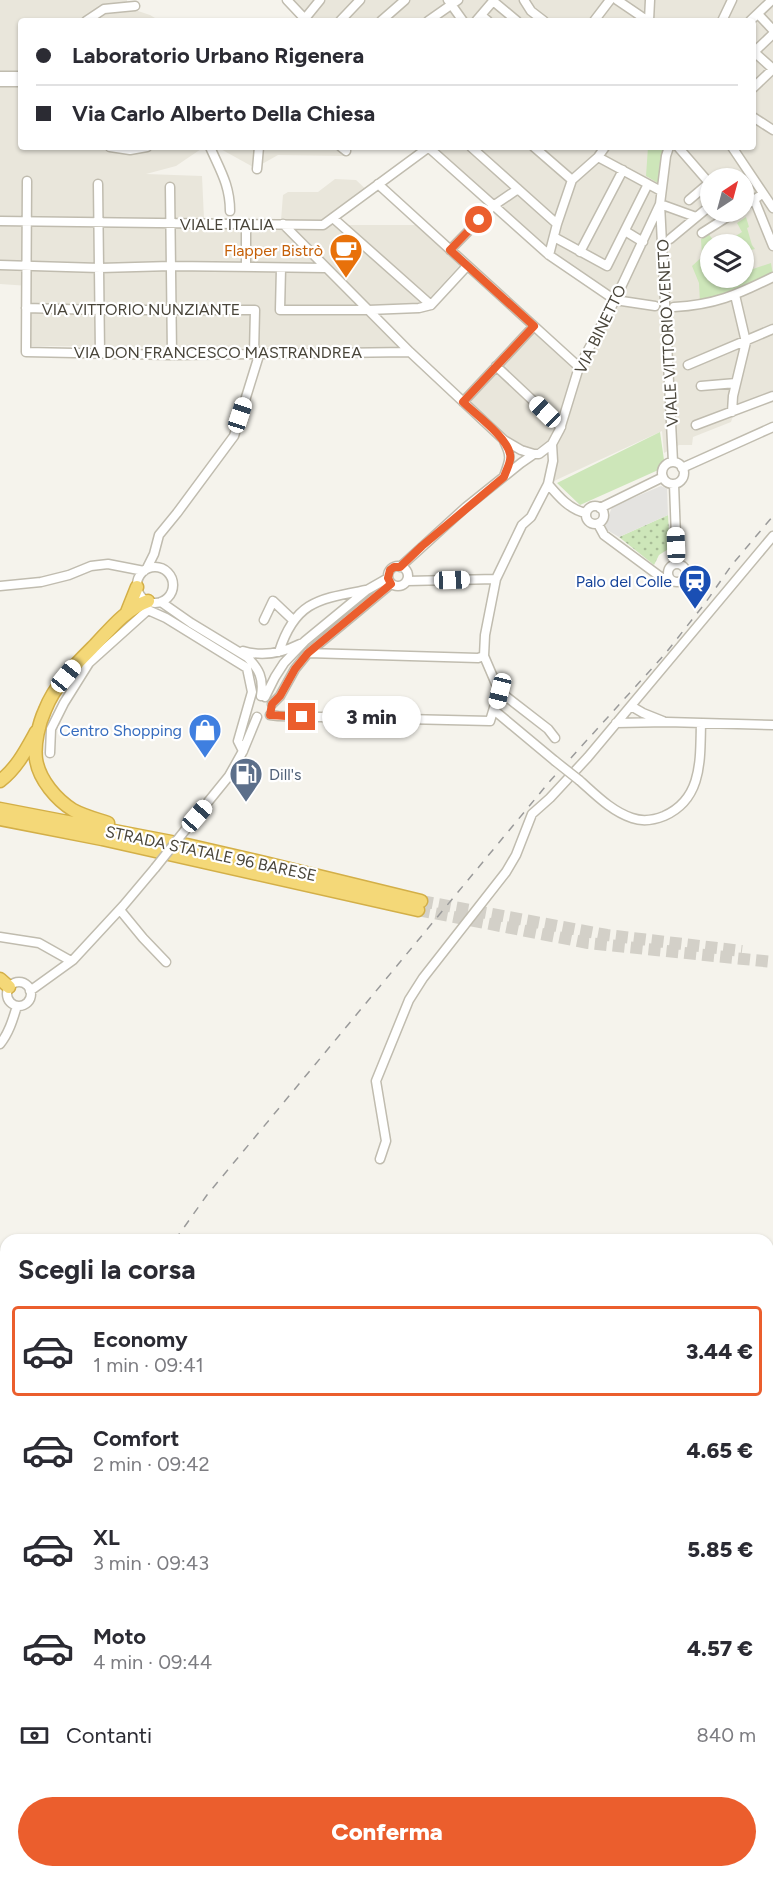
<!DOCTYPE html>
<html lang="it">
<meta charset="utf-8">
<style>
body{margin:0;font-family:Figtree,sans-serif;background:#f7f7f7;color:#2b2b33;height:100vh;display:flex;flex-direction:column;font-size:22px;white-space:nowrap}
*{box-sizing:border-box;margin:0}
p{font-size:20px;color:#7c7c81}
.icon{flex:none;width:33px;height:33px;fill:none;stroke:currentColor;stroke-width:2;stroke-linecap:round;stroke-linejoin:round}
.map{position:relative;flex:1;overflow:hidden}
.drawer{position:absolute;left:0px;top:1234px;width:774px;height:644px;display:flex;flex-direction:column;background:#fff;border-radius:18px 18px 0 0;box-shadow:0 2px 4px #0004}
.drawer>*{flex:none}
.banner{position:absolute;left:18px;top:18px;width:738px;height:132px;border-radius:6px;box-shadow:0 2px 4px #0004;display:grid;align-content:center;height:132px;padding:0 18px;background:#fff}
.needle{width:39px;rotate:36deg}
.controls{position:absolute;left:700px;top:168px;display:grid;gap:12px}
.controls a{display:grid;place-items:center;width:54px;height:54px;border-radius:50%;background:#fff;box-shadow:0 2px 4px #0004;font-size:30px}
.end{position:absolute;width:27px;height:27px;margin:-14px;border:8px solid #eb5e2d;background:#fff;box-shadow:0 0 0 3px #fff}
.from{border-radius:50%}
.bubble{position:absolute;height:42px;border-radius:21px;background:#fff;box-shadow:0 2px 4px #0004;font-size:20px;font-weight:800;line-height:42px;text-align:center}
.car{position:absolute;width:18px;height:36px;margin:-18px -9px;border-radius:8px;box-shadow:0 0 4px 2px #0007;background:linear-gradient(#fff 24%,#345 0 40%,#fff 0 76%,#345 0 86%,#fff 0)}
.banner b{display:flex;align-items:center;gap:21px;height:57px;font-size:22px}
.banner b+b{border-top:2px solid #e1e1e2}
.banner i{width:15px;height:15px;background:#2b2b33}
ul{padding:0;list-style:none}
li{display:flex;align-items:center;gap:18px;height:90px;margin:0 12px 9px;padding:0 6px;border:3px solid transparent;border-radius:6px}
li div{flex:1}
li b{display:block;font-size:22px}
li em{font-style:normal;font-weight:800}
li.active{border-color:#eb5e2d}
li>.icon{width:54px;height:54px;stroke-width:1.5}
h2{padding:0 18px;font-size:27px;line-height:72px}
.pay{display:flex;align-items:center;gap:15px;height:66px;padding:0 18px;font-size:22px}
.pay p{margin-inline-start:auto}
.action{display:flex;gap:12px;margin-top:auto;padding:12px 18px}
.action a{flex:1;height:69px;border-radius:36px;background:#eb5e2d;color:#fff;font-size:24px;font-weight:800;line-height:69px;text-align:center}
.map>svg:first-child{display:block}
.residential{fill:#e9e6db;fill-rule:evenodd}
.grass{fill:url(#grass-dots)}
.park{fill:#cde6b9}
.parking{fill:#e4e3e0}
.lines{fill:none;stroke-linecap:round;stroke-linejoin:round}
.highway-tunnel{stroke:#d3d0c8;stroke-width:12;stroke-dasharray:12 6;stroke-linecap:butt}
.minor-casing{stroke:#c0bcaf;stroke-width:11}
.highway-casing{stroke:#d3af48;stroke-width:15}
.minor{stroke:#fff;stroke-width:8}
.highway{stroke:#f4d878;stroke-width:12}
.rail{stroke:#9a9a9a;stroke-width:1.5;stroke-dasharray:8 8;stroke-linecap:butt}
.minor-bridge-casing{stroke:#c0bcaf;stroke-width:11;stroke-linecap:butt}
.minor-bridge{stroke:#fff;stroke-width:8}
.route{stroke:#eb5e2d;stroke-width:8}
.labels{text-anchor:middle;stroke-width:4.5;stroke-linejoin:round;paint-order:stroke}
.street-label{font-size:16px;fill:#49453a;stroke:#fff}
.food-label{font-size:16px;fill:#c56008;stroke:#fff;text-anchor:end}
.transit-label{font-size:16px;fill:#164399;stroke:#fff;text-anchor:end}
.shop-label{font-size:16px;fill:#366cbe;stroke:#fff;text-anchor:end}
.service-label{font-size:16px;fill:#4e5e75;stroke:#fff;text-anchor:start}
</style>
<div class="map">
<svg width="773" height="1877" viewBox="0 0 773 1877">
<defs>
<pattern id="grass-dots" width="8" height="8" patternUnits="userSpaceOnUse" patternTransform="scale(1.5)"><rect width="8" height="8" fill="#cde6b9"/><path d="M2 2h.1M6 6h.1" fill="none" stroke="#a8bc97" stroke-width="1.8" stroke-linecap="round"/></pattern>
</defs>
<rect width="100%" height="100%" fill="#f5f3ec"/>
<path class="residential" d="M 0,0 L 127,0 L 127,12 L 135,10 L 150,15 L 160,21 L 21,21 L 21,147 L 204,147 L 176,166 L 146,174 L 202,176 L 204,219 L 281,220 L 283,195 L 288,192 L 318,192 L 335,179 L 356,180 L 371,194 L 339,218 L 348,225 L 418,225 L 461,264 L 425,303 L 359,306 L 402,349 L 28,346 L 29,286 L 0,284 Z
M 286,0 L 773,0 L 773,390 L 740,404 L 735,410 L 731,422 L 693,437 L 692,445 L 679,445 L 664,453 L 662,431 L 554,481 L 557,451 L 544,444 L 536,449 L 521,448 L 468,400 L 535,330 L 576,368 L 617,299 L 550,259 L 422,147 L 753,147 L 753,21 L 298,21 L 291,6 ZM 711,178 L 744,178 L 744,212 L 711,212 ZM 711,244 L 744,244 L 744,278 L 711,278 Z
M 217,147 L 335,147 L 346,156 L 278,155 L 255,168 Z"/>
<path class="grass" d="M 668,515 L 670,548 L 659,555 L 654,565 L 619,537 Z"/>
<path class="park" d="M 648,147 L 665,147 L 660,162 L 658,183 L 646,176 Z
M 746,217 L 749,227 L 747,228 L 752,245 L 755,249 L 751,250 L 752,254 L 744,257 L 744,244 L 723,244 L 742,232 L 737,223 Z
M 708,233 L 716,244 L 711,244 L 711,278 L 744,278 L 744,272 L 771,263 L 773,275 L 700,303 L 699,283 L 692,266 L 702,257 L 701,239 Z
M 660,432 L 665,467 L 580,505 L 557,483 Z"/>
<path class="parking" d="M 661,486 L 667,489 L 668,515 L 619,537 L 607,530 L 605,526 L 612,507 Z"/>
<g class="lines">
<path class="highway-tunnel" d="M 421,901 L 607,935 L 742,951
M 418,910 L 588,943 L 773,962"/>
<g class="minor-casing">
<path id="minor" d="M 287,0 L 303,17
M 448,0 L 463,21
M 524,0 L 531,11 L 544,21
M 617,0 L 648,21
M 493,1 L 517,21
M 758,14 L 773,30
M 481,15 L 488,21
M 307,16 L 320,0
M 86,21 L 104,9 L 135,6
M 340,21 L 360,0
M 381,21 L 405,0
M 428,21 L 458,0
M 476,21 L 494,0
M 594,21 L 610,0
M 649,21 L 650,0
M 722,21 L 732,0
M 750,21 L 772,0
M 753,51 L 773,69
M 753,53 L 773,34
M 0,76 L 21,76
M 0,82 L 21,82
M 753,88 L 773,69
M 753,117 L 773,130
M 110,147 L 130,150 L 147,147
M 210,147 C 220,170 230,185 230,211
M 341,147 L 346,151
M 428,147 L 549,255 L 615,300 L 655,306
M 471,147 L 557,224
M 534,147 L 572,180
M 678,147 L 711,185
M 732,147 L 773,208
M 598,157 L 661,191
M 257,169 L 259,147
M 27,181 L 26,352 L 172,355 L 410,352
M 98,184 L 100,353
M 378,184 L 579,367
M 170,187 L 172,355
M 754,199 L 773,246
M 689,200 L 709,183
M 744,206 L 758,197
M 333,218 L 431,305
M 0,221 L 323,225 L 429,147
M 283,224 L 410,352 L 504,440 L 521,450 L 534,454
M 625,231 L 643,242
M 702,233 L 735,212
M 554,237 L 607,266 L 648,184
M 670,239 L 711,205
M 450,250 L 493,206 L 518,189
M 580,252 L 623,170
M 549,255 L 557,224 L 572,180 L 598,157 L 605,147
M 0,265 L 100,268 L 171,266 L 325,268
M 246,267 L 246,224
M 281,268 L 280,310 L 368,310 L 419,308 L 431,305 L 467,266
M 674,307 C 714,305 737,295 773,277
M 26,308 L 99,310 L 255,310 L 254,353
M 688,365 L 773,329
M 496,366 L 561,427
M 701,386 L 736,383
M 463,402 L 534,326
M 732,412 L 733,396 L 746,342 L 735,295
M 696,425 L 773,396
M 504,441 C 512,457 510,460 504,476
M 673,462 L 660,204 L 696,217
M662 473a11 11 0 1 1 22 0a11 11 0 1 1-22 0Z
M 682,468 L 773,427
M 548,484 C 558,496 570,510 586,513
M 674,484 L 677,564
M586 515a9 9 0 1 1 18 0a9 9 0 1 1-18 0Z
M 600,508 L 663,477
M 598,524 L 604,535 L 662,578 L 669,578
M668 573a9 9 0 1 1 18 0a9 9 0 1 1-18 0Z
M388 576a10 10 0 1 1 20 0a10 10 0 1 1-20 0Z
M137 585a18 18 0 1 1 36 0a18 18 0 1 1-36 0Z
M 400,567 L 466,507 L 521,463 L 534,454 L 539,454 L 552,444 L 560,429 L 579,367 L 615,300 L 660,204 L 666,156 L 669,147
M 147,568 L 154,554 L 159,535 L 177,513 L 234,436 L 260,352
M 407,581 L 496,579
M 0,586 L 41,582 L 69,575 L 91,566 L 108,564 L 144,571
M 161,602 L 191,623 L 247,657 C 259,669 264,678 261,696
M 264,620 L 273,601 L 293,620
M 243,651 C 263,657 282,653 300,644
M 279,652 C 295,601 319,599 366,590
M 308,653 L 478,658 L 484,656
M 499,691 L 548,729 L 555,738
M 265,697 L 275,677 L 284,663 L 305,641 L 367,590 L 388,578
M 272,704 L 280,696 L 295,669 L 308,653 L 391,584
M 631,706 L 643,713 L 663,721
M 495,711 L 555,761
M 270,715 L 278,716 L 490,721 L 499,691 L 484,656 L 485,635 L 496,579 L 522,525 L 531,517 L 548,484 L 553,461 L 552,444
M 616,723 L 667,722 L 773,725
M 50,753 L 51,729 L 64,703 L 89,663 L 148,610 L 166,618 L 247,668 L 252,692 L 238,741 L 243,751
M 579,780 C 595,794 611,811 632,818 C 643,822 654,820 664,816 C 703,799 700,759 701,723
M 186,829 L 229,776 L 243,751 L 257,717
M 120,910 L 143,938 L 166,962
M 0,937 L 39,943 L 71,961
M7 994a12 12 0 1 1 24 0a12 12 0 1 1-24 0Z
M 30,991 L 73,960 L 123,906 L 155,868
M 0,1044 C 9,1033 13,1019 17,1006
M 380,1159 L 386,1141 L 376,1081 L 409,1000 L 423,978 L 506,872 L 516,855 L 532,814 L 550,798 L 588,757 L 773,536"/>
</g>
<g class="highway-casing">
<path id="highway" d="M 127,612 L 137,587
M 0,781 C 17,768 26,750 36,732
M 0,809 L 187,845 L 265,863 L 421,901
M 0,819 L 102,839 L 418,910
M 108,823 C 96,819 84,816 73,810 C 57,800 39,780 36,759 C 34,744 39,723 45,710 C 55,684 76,664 95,645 C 111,628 126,609 148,601
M 0,979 L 9,987"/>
</g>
<use href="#minor" class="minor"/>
<use href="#highway" class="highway"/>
<path class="rail" d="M 175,1240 L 207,1195 L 550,781 L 665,654 L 706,602 L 731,566 L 773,516
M 0,1485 L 6,1480"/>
<g class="minor-bridge-casing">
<path id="minor-bridge" d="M 555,761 L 579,780
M 155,868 L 186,829"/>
</g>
<use href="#minor-bridge" class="minor-bridge"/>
</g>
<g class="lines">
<path class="route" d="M 302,717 L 270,715 L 272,704 L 280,696 L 295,669 L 308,653 L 391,584 L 388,578 L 390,570 L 394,567 L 400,567 L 422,546 L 504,477 C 506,470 512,461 510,454 C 507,437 475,414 463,402 L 534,326 L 450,250 L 479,220"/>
</g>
<defs>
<g id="cafe-pin" transform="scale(1.725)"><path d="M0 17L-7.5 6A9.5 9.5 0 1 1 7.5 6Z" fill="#e8710a" stroke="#fff"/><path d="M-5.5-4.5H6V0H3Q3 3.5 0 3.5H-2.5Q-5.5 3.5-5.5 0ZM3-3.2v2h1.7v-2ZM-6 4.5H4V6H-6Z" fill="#fff"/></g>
<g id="station-pin" transform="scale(1.725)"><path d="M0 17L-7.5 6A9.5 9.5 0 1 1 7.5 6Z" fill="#1a4fb4" stroke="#fff"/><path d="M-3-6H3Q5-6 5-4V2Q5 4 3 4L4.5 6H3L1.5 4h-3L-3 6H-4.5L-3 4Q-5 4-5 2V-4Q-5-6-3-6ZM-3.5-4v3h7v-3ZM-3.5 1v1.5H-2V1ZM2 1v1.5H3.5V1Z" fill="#fff"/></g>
<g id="shop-pin" transform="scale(1.725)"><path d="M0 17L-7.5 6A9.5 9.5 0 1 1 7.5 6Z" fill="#3f7fe0" stroke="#fff"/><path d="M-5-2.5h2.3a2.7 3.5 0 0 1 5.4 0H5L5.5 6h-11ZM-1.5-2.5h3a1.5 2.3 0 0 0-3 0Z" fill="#fff"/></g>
<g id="fuel-pin" transform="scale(1.725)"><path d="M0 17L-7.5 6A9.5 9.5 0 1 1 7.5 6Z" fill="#5c6f8a" stroke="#fff"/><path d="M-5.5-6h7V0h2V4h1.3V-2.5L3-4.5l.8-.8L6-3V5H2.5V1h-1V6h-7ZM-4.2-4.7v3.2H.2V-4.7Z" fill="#fff"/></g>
</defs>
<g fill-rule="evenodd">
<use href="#cafe-pin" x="346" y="250"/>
<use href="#station-pin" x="695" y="581"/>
<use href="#shop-pin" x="205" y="730"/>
<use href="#fuel-pin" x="246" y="774"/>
</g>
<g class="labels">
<g class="street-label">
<text x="227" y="230">VIALE ITALIA</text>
<text x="141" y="315">VIA VITTORIO NUNZIANTE</text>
<text transform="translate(600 329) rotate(-64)" y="6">VIA BINETTO</text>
<text transform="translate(667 333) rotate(-93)" y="6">VIALE VITTORIO VENETO</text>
<text x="218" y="358">VIA DON FRANCESCO MASTRANDREA</text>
<text transform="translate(211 853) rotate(12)" y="6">STRADA STATALE 96 BARESE</text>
</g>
<g class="food-label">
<text x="323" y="256">Flapper Bistrò</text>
</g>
<g class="transit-label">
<text x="672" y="587">Palo del Colle</text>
</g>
<g class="shop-label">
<text x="182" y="736">Centro Shopping</text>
</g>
<g class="service-label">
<text x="269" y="780">Dill's</text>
</g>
</g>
</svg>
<div class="controls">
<a><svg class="needle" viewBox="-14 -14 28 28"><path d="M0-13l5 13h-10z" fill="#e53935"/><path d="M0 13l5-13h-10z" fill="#7c7c81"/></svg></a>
<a><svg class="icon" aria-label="layers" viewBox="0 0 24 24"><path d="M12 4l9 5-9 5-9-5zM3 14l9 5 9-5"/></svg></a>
</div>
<i class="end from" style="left:479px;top:220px"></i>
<i class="end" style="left:302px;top:717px"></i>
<div class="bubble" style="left:322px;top:696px;width:99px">3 min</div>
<i class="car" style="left:545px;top:412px;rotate:314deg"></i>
<i class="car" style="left:240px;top:415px;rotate:18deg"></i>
<i class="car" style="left:676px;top:545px;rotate:358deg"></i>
<i class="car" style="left:452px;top:580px;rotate:88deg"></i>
<i class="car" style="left:66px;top:676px;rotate:39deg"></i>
<i class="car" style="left:500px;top:691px;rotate:194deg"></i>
<i class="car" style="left:197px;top:816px;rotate:41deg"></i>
<div class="banner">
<b><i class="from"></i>Laboratorio Urbano Rigenera</b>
<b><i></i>Via Carlo Alberto Della Chiesa</b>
</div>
<section class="drawer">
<h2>Scegli la corsa</h2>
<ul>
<li class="active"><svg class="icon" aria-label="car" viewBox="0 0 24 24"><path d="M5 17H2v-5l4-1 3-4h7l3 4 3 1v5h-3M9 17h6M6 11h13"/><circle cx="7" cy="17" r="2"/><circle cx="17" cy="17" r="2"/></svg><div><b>Economy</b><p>1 min · 09:41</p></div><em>3.44 €</em></li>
<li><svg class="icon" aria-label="car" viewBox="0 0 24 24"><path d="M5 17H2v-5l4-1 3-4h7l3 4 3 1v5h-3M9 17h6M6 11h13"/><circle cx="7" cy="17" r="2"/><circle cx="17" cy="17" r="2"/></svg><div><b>Comfort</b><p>2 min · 09:42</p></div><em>4.65 €</em></li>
<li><svg class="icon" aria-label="car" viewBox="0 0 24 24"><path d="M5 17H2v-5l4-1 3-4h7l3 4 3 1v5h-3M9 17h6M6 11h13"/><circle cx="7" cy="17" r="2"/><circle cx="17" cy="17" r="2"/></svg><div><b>XL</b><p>3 min · 09:43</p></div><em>5.85 €</em></li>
<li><svg class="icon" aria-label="car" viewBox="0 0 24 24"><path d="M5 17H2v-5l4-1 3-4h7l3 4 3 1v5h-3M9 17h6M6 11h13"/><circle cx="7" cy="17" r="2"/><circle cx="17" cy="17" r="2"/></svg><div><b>Moto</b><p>4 min · 09:44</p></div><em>4.57 €</em></li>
</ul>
<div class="pay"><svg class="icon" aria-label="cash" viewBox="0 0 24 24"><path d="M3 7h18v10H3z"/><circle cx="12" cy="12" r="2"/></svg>Contanti<p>840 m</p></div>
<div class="action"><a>Conferma</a></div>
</section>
</div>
